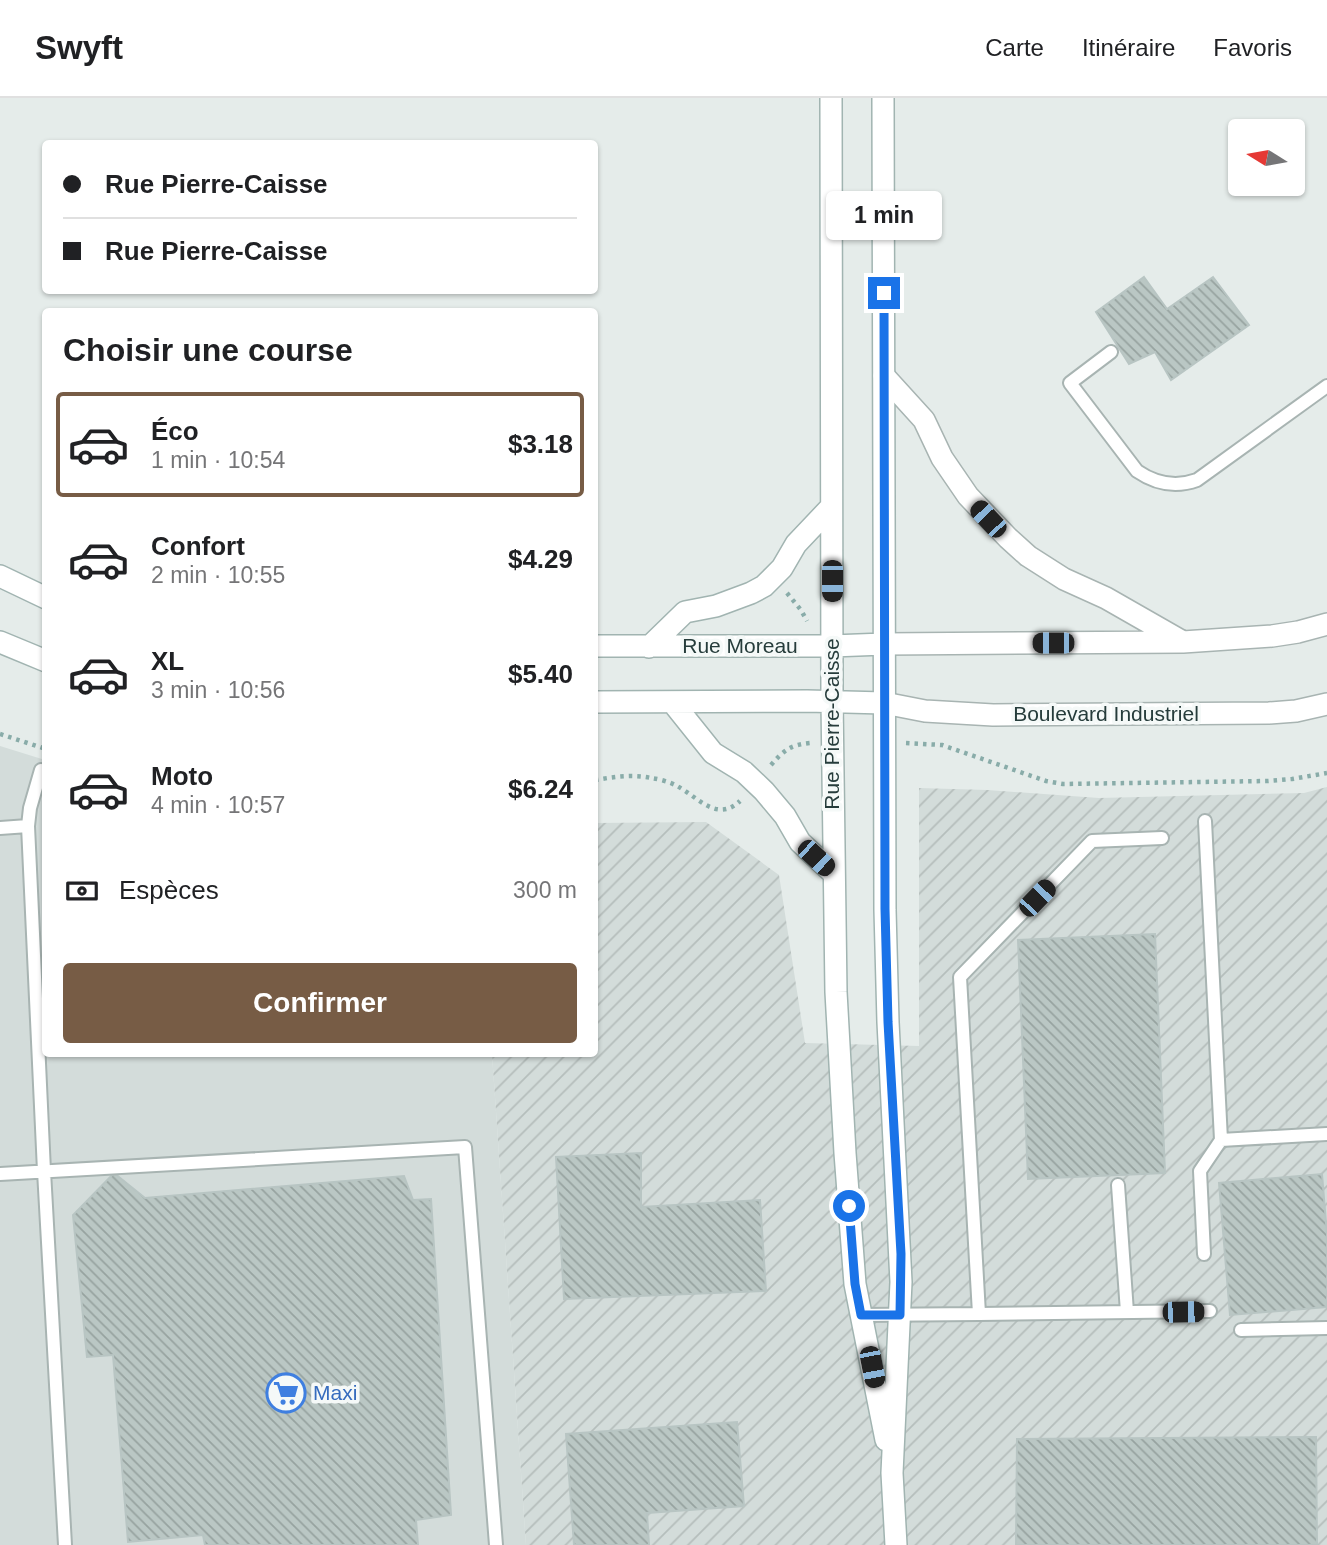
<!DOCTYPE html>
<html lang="fr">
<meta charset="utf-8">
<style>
body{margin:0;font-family:Helvetica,sans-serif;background:#f2f2f2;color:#202124;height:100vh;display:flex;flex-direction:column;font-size:26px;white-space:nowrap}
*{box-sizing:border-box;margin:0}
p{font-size:23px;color:#757577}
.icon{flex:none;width:38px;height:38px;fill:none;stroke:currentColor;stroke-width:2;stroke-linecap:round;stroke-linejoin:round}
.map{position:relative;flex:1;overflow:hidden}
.sheet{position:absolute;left:42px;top:210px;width:556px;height:749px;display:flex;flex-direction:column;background:#fff;border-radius:7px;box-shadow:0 2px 5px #0004}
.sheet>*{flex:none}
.banner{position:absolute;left:42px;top:42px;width:556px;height:154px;border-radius:7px;box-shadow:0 2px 5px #0004;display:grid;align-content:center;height:154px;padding:0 21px;background:#fff}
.needle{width:46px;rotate:281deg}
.tools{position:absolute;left:1228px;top:21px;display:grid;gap:14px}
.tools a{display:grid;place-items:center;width:77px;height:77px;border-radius:7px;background:#fff;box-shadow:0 2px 5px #0004;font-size:35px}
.end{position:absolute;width:32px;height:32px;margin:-16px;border:9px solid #1a73e8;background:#fff;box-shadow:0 0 0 4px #fff}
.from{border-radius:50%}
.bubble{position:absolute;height:49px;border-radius:7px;background:#fff;box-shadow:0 2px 5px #0004;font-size:23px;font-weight:700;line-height:49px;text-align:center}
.car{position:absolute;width:21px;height:42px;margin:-21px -10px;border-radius:9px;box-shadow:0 0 5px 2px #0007;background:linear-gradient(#222 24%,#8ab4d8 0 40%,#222 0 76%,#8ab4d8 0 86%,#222 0)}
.banner b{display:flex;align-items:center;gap:24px;height:66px;font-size:26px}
.banner b+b{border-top:2px solid #e0e0e0}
.banner i{width:18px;height:18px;background:#202124}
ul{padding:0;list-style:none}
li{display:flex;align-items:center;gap:21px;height:105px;margin:0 14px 10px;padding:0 7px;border:4px solid transparent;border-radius:7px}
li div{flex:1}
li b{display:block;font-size:26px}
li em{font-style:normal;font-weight:700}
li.on{border-color:#775c45}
li>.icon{width:63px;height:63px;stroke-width:1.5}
h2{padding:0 21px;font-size:32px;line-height:84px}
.pay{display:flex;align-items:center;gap:18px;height:77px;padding:0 21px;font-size:26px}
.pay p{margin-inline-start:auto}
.button{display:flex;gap:14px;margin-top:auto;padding:14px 21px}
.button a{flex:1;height:80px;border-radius:7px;background:#775c45;color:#fff;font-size:28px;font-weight:700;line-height:80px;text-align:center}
header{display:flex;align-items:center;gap:42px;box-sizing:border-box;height:98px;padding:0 35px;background:#fff;border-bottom:2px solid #e0e0e0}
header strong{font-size:33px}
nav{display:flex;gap:38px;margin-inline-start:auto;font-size:24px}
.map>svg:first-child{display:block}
.built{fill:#d3dcda}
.industrial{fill:url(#industrial-furrows)}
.building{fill:url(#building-back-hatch);stroke:#b8c5c3;stroke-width:2}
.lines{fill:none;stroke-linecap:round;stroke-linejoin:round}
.service-casing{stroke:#a8b4b2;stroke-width:16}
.tertiary-casing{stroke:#a8b4b2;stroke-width:24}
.secondary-casing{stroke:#a1b4b1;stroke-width:24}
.path{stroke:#89aca9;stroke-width:4.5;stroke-dasharray:3.5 5;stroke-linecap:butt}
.service{stroke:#fff;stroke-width:12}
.tertiary{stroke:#fff;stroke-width:21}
.secondary{stroke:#fff;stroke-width:21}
.route{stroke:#1a73e8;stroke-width:9}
.labels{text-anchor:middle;stroke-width:7;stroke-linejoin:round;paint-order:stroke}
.street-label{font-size:21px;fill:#263c3b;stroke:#f5f9f8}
.shop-label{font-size:21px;fill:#366cbe;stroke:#f5f9f8;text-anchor:start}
</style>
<header>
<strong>Swyft</strong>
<nav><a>Carte</a><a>Itinéraire</a><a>Favoris</a></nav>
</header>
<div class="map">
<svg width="1327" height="1447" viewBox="0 0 1327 1447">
<defs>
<pattern id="industrial-furrows" width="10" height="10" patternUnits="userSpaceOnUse" patternTransform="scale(1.75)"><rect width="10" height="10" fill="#d3dcda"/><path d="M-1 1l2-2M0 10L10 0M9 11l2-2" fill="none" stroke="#b5bebc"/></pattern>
<pattern id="building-back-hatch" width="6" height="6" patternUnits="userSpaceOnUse" patternTransform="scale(1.75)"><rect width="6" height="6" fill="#bac7c4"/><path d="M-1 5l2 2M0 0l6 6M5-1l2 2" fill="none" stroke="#97a3a0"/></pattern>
</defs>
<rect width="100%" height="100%" fill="#e5ecea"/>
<path class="built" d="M 0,648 L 45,662 L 46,956 L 492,956 L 526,1447 L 0,1447 Z"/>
<path class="industrial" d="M 1327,689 L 1327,1447 L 526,1447 L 492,956 L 595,956 L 595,725 L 706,724 L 779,777 L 805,945 L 919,948 L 919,690 L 987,692 L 1099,700 L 1304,695 Z"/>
<path class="building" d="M 1144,179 L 1167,211 L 1213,179 L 1249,227 L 1171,282 L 1155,254 L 1129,266 L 1096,214 Z
M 1155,836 L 1165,1075 L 1028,1081 L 1018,842 Z
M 641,1055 L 641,1109 L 760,1102 L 766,1193 L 564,1201 L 556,1059 Z
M 114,1075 L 145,1100 L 404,1078 L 413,1102 L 431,1101 L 451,1417 L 416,1422 L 418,1447 L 205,1447 L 203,1437 L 128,1444 L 113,1257 L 87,1259 L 73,1117 Z
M 1322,1076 L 1327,1137 L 1327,1209 L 1230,1217 L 1219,1085 Z
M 737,1324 L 744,1408 L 647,1415 L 649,1447 L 574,1447 L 566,1336 Z
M 1316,1339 L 1317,1447 L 1016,1447 L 1017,1341 Z"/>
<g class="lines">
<g class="service-casing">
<path id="service" d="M 1111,254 L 1070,285 L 1137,373 C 1156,386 1175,390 1197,382 L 1327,288
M 1205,723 L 1221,1042 L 1327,1036
M 28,728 L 30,710 L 41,672
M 0,730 L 28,728 L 44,1073 L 65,1447
M 0,1076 L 465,1049 L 496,1447
M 1118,1087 L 1127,1214
M 1204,1156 L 1200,1073 L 1221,1042
M 979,1216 L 1210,1213
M 861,1217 L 979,1216 L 960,879 L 1092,743 L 1162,740
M 1241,1232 L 1327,1230"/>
</g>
<g class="tertiary-casing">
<path id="tertiary" d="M 884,278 L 924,322 L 942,360 L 968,398 L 1008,440 L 1028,458 L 1064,481 L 1106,500 L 1183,544
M 884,546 L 1183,544 L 1272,538 L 1298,534 L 1327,526
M 884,605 L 925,613 L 993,617 L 1269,615 L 1296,613 L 1327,606"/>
</g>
<g class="secondary-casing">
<path id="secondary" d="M 831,0 L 832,603 L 836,894 L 845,1055 L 855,1186 L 886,1342
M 883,0 L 885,812 L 888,924 L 901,1184 L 892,1375 L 896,1447
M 0,478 L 46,500
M 0,544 L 46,563
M 595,548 L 832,548 L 884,546
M 649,549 L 685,514 L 716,508 L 751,495 L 764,488 L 782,470 L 796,446 L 831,409
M 595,604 L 807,603 L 884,605
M 673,605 L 713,655 L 744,674 L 764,693 L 785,718 L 800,744 L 833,775"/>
</g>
<path class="path" d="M 787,495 L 801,512 L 807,523
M 0,636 L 46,651
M 906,645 L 942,647 L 1046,683 L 1063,686 L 1268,683 L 1292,681 L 1327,675
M 771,667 C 784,652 790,647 810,645
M 595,682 C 613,679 633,676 651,680 C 659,681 670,684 677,688 C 698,699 717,725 740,703"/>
<use href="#service" class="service"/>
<use href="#tertiary" class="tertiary"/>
<use href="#secondary" class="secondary"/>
</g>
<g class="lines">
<path class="route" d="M 849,1108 L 855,1186 L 861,1217 L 900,1217 L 901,1156 L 888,924 L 885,811 L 884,195"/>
</g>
<defs>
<g id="supermarket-ring" transform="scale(2.0125)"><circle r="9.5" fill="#f5f9f8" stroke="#3f7fe0" stroke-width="1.5"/><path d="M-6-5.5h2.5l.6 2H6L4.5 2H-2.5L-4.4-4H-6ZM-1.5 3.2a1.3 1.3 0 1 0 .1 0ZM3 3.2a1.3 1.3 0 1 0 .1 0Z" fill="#3f7fe0"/></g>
</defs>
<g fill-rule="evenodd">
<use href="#supermarket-ring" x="286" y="1295"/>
</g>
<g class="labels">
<g class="street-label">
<text x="740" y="555">Rue Moreau</text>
<text x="1106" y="623">Boulevard Industriel</text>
<text transform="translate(832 626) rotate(-90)" y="7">Rue Pierre-Caisse</text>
</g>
<g class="shop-label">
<text x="313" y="1302">Maxi</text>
</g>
</g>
</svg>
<div class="tools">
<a><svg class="needle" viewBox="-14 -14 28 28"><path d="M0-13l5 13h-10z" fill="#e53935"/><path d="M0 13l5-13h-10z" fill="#757577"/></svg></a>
</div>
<i class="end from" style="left:849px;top:1108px"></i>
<i class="end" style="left:884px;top:195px"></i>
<div class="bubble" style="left:826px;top:93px;width:116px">1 min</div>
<i class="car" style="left:988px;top:421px;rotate:317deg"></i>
<i class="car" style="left:832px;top:483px;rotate:180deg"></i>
<i class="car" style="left:1053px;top:545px;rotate:270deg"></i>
<i class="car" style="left:816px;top:760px;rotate:133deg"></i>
<i class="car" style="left:1037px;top:800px;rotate:44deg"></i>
<i class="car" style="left:1183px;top:1214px;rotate:89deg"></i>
<i class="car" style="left:872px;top:1269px;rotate:169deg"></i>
<div class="banner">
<b><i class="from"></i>Rue Pierre-Caisse</b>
<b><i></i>Rue Pierre-Caisse</b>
</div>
<section class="sheet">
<h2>Choisir une course</h2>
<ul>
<li class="on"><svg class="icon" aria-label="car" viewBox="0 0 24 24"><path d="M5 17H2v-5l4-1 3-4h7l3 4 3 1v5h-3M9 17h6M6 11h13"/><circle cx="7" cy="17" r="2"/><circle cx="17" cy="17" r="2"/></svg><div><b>Éco</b><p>1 min · 10:54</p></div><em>$3.18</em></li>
<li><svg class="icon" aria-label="car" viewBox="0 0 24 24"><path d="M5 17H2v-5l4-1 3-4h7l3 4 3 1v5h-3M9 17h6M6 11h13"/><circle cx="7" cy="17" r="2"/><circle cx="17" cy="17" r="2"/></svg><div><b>Confort</b><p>2 min · 10:55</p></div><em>$4.29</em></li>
<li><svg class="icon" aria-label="car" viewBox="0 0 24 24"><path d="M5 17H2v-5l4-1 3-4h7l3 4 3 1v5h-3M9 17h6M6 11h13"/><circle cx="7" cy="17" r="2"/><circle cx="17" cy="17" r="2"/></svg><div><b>XL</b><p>3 min · 10:56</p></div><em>$5.40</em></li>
<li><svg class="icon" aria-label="car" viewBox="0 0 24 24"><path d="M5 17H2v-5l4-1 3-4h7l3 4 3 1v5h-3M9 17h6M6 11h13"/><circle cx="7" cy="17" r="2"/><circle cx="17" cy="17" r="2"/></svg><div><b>Moto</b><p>4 min · 10:57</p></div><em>$6.24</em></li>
</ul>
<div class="pay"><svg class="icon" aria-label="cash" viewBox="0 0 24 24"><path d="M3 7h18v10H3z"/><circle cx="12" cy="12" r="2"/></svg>Espèces<p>300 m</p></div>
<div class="button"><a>Confirmer</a></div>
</section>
</div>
